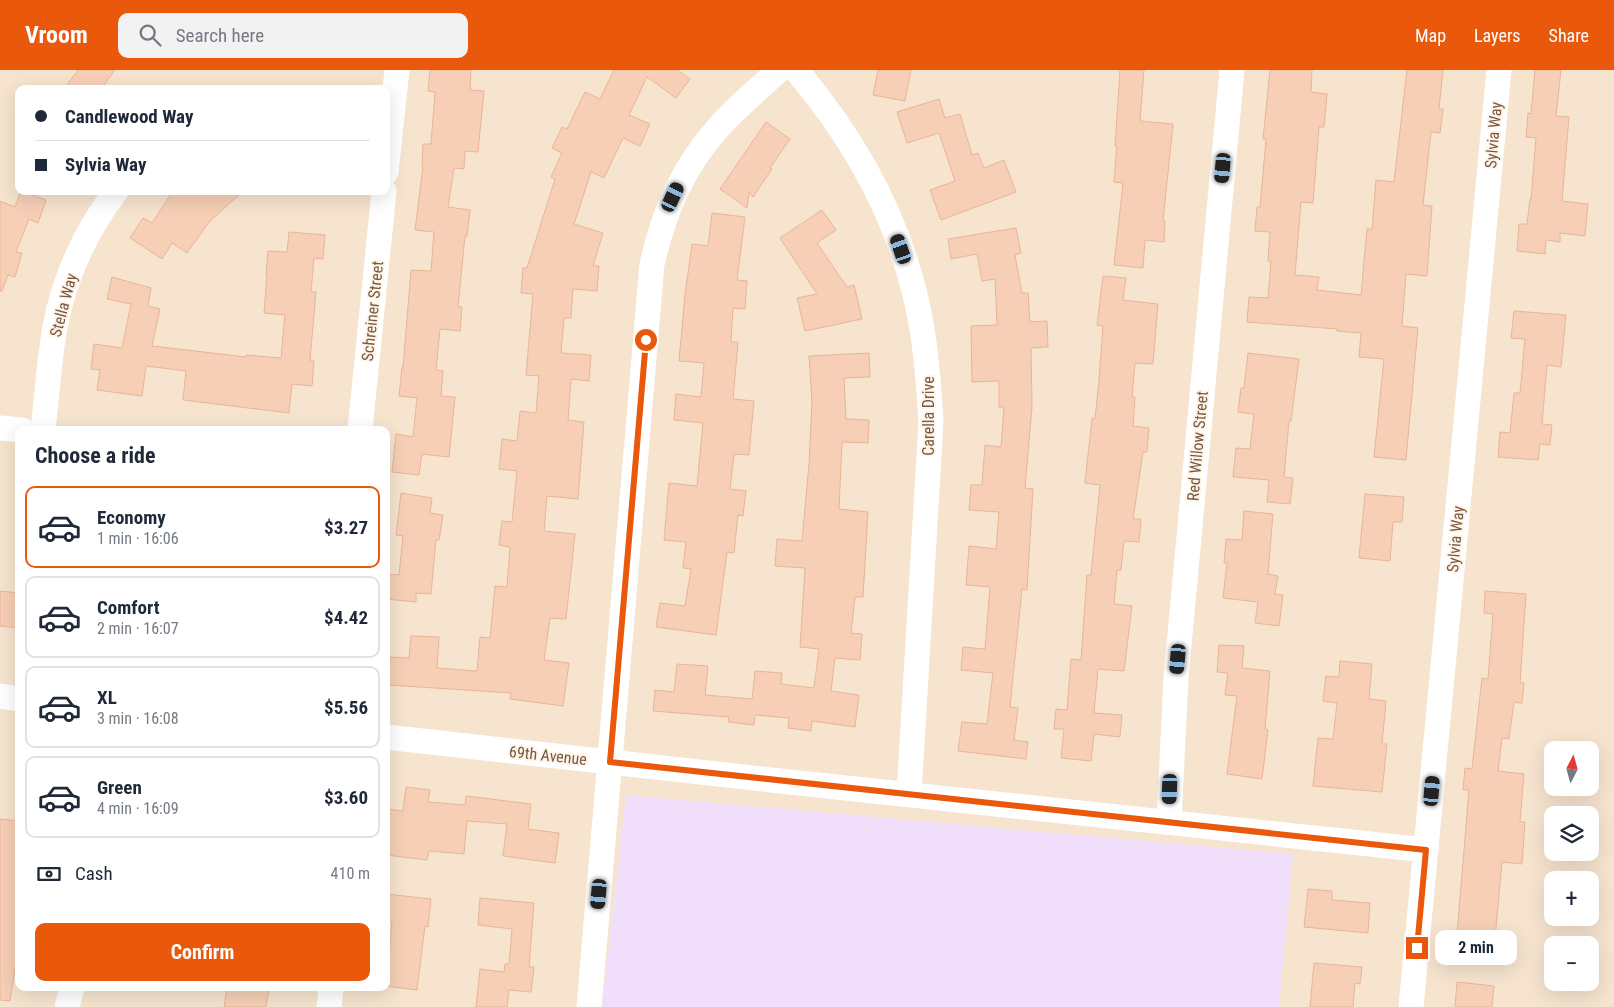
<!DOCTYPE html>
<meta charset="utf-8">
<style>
body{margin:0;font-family:"Roboto Condensed",sans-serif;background:#f2f2f3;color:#1f2937;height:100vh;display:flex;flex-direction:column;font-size:19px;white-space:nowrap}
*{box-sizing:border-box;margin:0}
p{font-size:16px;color:#747a83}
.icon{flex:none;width:28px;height:28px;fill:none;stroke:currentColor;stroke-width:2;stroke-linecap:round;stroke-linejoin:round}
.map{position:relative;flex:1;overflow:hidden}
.details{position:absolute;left:15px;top:356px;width:375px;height:565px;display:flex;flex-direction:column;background:#fff;border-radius:10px;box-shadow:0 5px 20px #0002}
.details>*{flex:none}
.top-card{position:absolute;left:15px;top:15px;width:375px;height:110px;border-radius:10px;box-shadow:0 5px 20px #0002;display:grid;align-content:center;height:110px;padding:0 20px;background:#fff}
.needle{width:32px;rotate:6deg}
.controls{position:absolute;left:1544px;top:671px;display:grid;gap:10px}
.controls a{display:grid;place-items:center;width:55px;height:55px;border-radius:10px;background:#fff;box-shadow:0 5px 20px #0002;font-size:25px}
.end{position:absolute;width:22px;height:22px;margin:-11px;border:6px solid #ea580c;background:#fff;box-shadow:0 0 0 2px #fff}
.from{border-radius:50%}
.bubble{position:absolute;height:35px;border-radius:10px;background:#fff;box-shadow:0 5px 20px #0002;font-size:16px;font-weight:700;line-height:35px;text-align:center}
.car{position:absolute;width:15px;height:30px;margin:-15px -8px;border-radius:6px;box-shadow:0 0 4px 1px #0007;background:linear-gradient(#222 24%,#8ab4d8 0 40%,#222 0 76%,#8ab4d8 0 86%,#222 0)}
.top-card b{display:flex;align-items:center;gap:18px;height:48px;font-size:19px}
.top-card b+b{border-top:1px solid #e0e1e3}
.top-card i{width:12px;height:12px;background:#1f2937}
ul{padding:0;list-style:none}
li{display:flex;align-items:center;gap:15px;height:82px;margin:0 10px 8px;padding:0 10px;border:2px solid #e0e1e3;border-radius:10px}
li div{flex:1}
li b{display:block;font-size:19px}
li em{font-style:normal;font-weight:700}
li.on{border-color:#ea580c}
li>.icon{width:45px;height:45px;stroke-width:1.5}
h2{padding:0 20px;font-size:22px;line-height:60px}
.pay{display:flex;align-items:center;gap:12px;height:55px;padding:0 20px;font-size:19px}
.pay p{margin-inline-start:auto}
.primary-button{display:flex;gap:10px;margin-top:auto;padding:10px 20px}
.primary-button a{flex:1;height:58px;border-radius:10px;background:#ea580c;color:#fff;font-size:20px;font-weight:700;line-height:58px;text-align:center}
header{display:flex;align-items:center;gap:30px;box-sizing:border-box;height:70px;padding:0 25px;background:#ea580c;color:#fff}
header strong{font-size:24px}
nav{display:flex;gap:28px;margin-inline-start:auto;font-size:18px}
.search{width:350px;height:45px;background:#f2f2f3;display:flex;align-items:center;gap:12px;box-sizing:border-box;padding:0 18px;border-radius:10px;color:#747a83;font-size:19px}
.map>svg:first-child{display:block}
.residential{fill:#f6e4cf;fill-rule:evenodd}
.education{fill:#f0defa}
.building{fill:#f6cfb6;stroke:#e9b595}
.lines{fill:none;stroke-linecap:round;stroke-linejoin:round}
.minor{stroke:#fff;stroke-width:25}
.route{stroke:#ea580c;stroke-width:6}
.labels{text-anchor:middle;stroke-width:4;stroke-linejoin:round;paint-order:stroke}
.street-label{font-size:16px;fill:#775746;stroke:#fff6e9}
</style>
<header>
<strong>Vroom</strong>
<div class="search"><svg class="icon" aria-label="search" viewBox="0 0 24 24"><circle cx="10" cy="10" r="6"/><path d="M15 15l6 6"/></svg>Search here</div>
<nav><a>Map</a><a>Layers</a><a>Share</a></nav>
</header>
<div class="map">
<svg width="1614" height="937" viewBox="0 0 1614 937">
<rect width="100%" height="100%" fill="#fef3e1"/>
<path class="residential" d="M 0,0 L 1614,0 L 1614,937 L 1279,937 L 1293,785 L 626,725 L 602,937 L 0,937 ZM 19,19 L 386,19 L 386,121 L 19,121 ZM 19,360 L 386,360 L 386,918 L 19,918 ZM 1552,680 L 1590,680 L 1590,718 L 1552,718 ZM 1552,745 L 1590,745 L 1590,782 L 1552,782 ZM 1552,810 L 1590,810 L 1590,848 L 1552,848 ZM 1552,875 L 1590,875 L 1590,912 L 1552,912 Z"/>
<path class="education" d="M 626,725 L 1293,784 L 1279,937 L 602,937 Z"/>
<path class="building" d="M 78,0 L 115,0 L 101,19 L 64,19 Z
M 430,0 L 471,0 L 470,20 L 484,21 L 478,82 L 465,81 L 464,99 L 454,98 L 448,137 L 470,140 L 467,166 L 465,166 L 458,237 L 462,237 L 460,261 L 440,259 L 436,300 L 443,301 L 441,326 L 455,327 L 449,387 L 422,384 L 419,405 L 392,402 L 396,364 L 413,367 L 417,328 L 399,326 L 402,297 L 403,297 L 411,200 L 431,201 L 434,162 L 415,160 L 423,96 L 422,96 L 423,74 L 431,74 L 435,22 L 428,21 Z
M 614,0 L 678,0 L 690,9 L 676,28 L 647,7 L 629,45 L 650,54 L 640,76 L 623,68 L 604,108 L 591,102 L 574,154 L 603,163 L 593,196 L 599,196 L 597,221 L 573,219 L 571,248 L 564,248 L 561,283 L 591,285 L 589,311 L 571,309 L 568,350 L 584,352 L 578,429 L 547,426 L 544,461 L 575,464 L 566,549 L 550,548 L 544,590 L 569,593 L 563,636 L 510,629 L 511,623 L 388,615 L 390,587 L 409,588 L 411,566 L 439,567 L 437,598 L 477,601 L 480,567 L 490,568 L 495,516 L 507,517 L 510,477 L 499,475 L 502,451 L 512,452 L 517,401 L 499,399 L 502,369 L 517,371 L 520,341 L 536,343 L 539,306 L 526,305 L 533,224 L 521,223 L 523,198 L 527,198 L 555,109 L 551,107 L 562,83 L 552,78 L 562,57 L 567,59 L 585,22 L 600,29 Z
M 878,0 L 911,0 L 905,31 L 873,25 Z
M 1120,0 L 1144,0 L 1140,51 L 1173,54 L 1163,151 L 1165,151 L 1164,172 L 1145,170 L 1143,198 L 1114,195 L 1123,113 L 1114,112 L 1117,76 L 1115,76 Z
M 1270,0 L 1312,0 L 1311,22 L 1327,24 L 1324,57 L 1319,57 L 1313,133 L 1301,132 L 1295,205 L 1319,207 L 1317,220 L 1361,225 L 1367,159 L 1372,159 L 1376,110 L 1394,112 L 1407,0 L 1443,0 L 1439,39 L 1443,39 L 1440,63 L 1431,62 L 1423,135 L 1432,136 L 1427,206 L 1406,204 L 1402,256 L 1418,258 L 1406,390 L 1374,387 L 1384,289 L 1359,287 L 1361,263 L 1337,261 L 1337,259 L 1247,252 L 1249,227 L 1268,228 L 1271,191 L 1268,191 L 1270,162 L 1255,161 L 1257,137 L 1260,137 L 1266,69 L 1263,69 Z
M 1535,0 L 1561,0 L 1556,46 L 1569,47 L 1562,131 L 1588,134 L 1585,166 L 1560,163 L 1560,172 L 1546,170 L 1545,184 L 1517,181 L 1519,154 L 1527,154 L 1530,129 L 1531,129 L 1536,68 L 1526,67 L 1528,43 L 1531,44 Z
M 939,29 L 945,48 L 960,44 L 972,85 L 978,83 L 984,98 L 1004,90 L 1016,122 L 941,150 L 930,120 L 955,111 L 939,63 L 907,73 L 897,42 Z
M 766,52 L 790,69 L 770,98 L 772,99 L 753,127 L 749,122 L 747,138 L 720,119 Z
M 21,121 L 46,130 L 38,153 L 29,149 L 16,182 L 22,183 L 15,207 L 8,205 L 2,221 L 0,221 L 0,131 L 15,137 Z
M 173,121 L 243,121 L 209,152 L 187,183 L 172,173 L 162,189 L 130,168 L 143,148 L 152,153 Z
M 822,140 L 836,160 L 817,173 L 847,217 L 854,215 L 862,249 L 805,261 L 797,228 L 817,224 L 780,168 Z
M 712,143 L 745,147 L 737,210 L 747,211 L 745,239 L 733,238 L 731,272 L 738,272 L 733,329 L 754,331 L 749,385 L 734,384 L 730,419 L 746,421 L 743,446 L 738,445 L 734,483 L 727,482 L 716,565 L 656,557 L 660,533 L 685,536 L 691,499 L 683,498 L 686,472 L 664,470 L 669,413 L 697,416 L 703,353 L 674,350 L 676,324 L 701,327 L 704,293 L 679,291 L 685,225 L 692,174 L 708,176 Z
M 1016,158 L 1021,183 L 1015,185 L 1022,223 L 1028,223 L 1030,252 L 1047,251 L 1048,277 L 1031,278 L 1032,337 L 1025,418 L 1033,419 L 1027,520 L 1022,519 L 1010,637 L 1018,638 L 1014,670 L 1028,672 L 1026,689 L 958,681 L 962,652 L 987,654 L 993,603 L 961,600 L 963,577 L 985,579 L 990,517 L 966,515 L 969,476 L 996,479 L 999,442 L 969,440 L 971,415 L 982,415 L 985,375 L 1001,377 L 1004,337 L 999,337 L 999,311 L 972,312 L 971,256 L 997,255 L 995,209 L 982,211 L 977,184 L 951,189 L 948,169 Z
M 289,162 L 325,165 L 323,189 L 314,188 L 311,222 L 316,222 L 310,290 L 314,291 L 312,316 L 292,314 L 289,343 L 183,330 L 186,301 L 146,296 L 142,326 L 97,320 L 100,300 L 91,299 L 94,274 L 122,278 L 131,234 L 107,229 L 112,207 L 151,218 L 148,236 L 160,239 L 152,276 L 246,287 L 246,285 L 281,288 L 285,245 L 264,243 L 267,205 L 266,205 L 268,181 L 287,182 Z
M 1103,206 L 1126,208 L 1123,230 L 1158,234 L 1153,294 L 1135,293 L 1132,327 L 1135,327 L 1133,356 L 1149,358 L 1147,382 L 1143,382 L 1133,449 L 1141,449 L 1139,472 L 1124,471 L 1121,500 L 1117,500 L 1114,534 L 1132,536 L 1124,601 L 1098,599 L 1094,643 L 1122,645 L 1120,667 L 1094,664 L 1091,691 L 1061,688 L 1064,659 L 1054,659 L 1056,639 L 1067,640 L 1071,589 L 1081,590 L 1087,505 L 1091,505 L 1100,415 L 1085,413 L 1092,348 L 1095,349 L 1099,310 L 1103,256 L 1097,255 Z
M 1514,241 L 1566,245 L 1561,297 L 1547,295 L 1542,354 L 1552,355 L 1550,375 L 1540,374 L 1538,390 L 1498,387 L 1500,362 L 1510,363 L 1514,323 L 1520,323 L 1525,269 L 1511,268 Z
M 869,283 L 870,307 L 844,308 L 846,349 L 869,350 L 868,373 L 842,372 L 839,439 L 868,442 L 863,527 L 855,527 L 851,563 L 862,564 L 860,590 L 835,588 L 831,621 L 859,625 L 855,657 L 812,651 L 811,661 L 788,658 L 789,648 L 755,645 L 754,655 L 728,652 L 729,647 L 653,641 L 655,620 L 674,622 L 677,594 L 708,596 L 705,625 L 752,629 L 755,601 L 782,603 L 781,614 L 814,618 L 819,579 L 800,577 L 805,498 L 775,496 L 777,469 L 802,471 L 809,394 L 812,332 L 809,286 Z
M 1248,283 L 1299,289 L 1291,351 L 1289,351 L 1284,407 L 1293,408 L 1290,434 L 1267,432 L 1269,410 L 1233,407 L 1236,378 L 1250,379 L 1254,344 L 1238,342 L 1241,318 L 1244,318 Z
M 401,423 L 432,428 L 430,443 L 443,445 L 439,470 L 436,470 L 431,524 L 416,523 L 416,532 L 386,529 L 386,504 L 399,505 L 403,466 L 396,465 Z
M 1365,424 L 1404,427 L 1402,452 L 1393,452 L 1390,491 L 1359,488 Z
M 1244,441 L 1273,444 L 1268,504 L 1278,506 L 1275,524 L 1283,525 L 1279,556 L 1255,553 L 1258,532 L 1223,528 L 1227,493 L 1224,493 L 1226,469 L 1242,470 Z
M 0,521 L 19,523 L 19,558 L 0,556 Z
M 1485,521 L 1526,524 L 1520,613 L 1524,613 L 1522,633 L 1514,632 L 1509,669 L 1502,668 L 1498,701 L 1524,704 L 1520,752 L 1525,752 L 1522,794 L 1502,792 L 1494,880 L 1456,876 L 1469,720 L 1463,720 L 1465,698 L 1472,699 L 1482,608 L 1488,609 L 1493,544 L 1484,543 Z
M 1219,575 L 1244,576 L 1242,598 L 1270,601 L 1265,659 L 1268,660 L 1262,709 L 1227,704 L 1237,626 L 1225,625 L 1228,603 L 1217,602 Z
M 1340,591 L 1372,594 L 1369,629 L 1386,631 L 1382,674 L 1387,674 L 1382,722 L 1313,716 L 1318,668 L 1333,669 L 1337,633 L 1323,631 L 1326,606 L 1339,607 Z
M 406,717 L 430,720 L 428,732 L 465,735 L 466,726 L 531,734 L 528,759 L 559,763 L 555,793 L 503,786 L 507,754 L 467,751 L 464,784 L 429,781 L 427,790 L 386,785 L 386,739 L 403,741 Z
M 0,749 L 19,751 L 19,875 L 10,931 L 0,930 Z
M 1308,819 L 1332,821 L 1332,830 L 1370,833 L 1368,863 L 1304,857 Z
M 386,824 L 431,829 L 428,857 L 425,856 L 417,920 L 386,916 L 392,852 L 386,852 Z
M 480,828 L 534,833 L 529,897 L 534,897 L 531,922 L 509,920 L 507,937 L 476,937 L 480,899 L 504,902 L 505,894 L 509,894 L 512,859 L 478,855 Z
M 1314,893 L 1362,897 L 1360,914 L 1355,913 L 1353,937 L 1310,937 Z
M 1457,912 L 1494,916 L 1492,937 L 1455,937 Z
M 227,918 L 269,918 L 266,937 L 224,937 Z"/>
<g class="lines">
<path class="minor" d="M 796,0 C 858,73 904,158 921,253 C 927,286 929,319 931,352 L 909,724
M 386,102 L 397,0
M 0,358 L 22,360
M 43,360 C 47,326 49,291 55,257 C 64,208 86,161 116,121
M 360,360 L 384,121
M 0,626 L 19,629
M 386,667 L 771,710 L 1426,780
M 1169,752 L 1176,608 L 1232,0
M 67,937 L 72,918
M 329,937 L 331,918
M 589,937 L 652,194 C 664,142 682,98 718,58 C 736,37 759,19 779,0
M 1411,937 L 1499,0"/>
</g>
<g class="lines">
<path class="route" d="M 646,270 L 610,692 L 1426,780 L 1417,878"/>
</g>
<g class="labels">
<g class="street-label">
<text transform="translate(1493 65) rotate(-85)" y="6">Sylvia Way</text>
<text transform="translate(63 235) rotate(-75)" y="6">Stella Way</text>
<text transform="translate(372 241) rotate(-84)" y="6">Schreiner Street</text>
<text transform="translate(928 346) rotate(-90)" y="6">Carella Drive</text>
<text transform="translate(1197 376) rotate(-85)" y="6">Red Willow Street</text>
<text transform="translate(1455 469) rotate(-85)" y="6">Sylvia Way</text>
<text transform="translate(548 685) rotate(6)" y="6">69th Avenue</text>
</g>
</g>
</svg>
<div class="controls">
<a><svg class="needle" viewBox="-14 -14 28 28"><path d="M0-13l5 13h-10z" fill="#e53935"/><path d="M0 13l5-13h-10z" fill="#747a83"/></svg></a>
<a><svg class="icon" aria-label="layers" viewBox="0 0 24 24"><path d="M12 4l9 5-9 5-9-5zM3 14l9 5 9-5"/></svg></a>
<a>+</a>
<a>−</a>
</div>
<i class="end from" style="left:646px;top:270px"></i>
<i class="end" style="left:1417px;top:878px"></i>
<div class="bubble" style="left:1435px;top:860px;width:82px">2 min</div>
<i class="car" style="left:1223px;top:98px;rotate:185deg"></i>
<i class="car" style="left:673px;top:127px;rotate:25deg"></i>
<i class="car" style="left:901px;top:179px;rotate:341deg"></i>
<i class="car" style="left:1178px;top:589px;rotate:185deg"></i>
<i class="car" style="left:1170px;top:719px;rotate:182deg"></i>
<i class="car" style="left:1432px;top:721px;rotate:5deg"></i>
<i class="car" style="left:599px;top:824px;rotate:185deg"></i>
<div class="top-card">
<b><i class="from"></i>Candlewood Way</b>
<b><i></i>Sylvia Way</b>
</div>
<section class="details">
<h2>Choose a ride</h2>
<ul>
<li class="on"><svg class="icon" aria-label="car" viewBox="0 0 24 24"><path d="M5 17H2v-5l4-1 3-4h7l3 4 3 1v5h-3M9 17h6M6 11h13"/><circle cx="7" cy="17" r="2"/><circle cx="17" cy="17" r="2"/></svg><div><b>Economy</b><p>1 min · 16:06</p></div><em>$3.27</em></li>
<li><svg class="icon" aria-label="car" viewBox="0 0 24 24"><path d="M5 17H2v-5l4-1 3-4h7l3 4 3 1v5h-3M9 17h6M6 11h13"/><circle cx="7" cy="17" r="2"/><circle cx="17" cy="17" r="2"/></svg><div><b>Comfort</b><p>2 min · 16:07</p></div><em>$4.42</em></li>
<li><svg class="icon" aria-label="car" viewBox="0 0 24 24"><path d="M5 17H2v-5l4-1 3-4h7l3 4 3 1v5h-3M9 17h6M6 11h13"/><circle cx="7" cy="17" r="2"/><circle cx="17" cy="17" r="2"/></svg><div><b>XL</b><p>3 min · 16:08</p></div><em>$5.56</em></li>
<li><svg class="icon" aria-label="car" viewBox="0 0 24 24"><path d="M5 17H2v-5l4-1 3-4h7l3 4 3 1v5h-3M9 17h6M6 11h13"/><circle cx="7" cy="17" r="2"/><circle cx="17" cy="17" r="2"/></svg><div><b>Green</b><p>4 min · 16:09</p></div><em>$3.60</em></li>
</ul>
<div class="pay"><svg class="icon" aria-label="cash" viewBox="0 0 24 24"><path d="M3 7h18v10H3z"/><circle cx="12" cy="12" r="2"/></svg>Cash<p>410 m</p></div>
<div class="primary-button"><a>Confirm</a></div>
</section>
</div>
